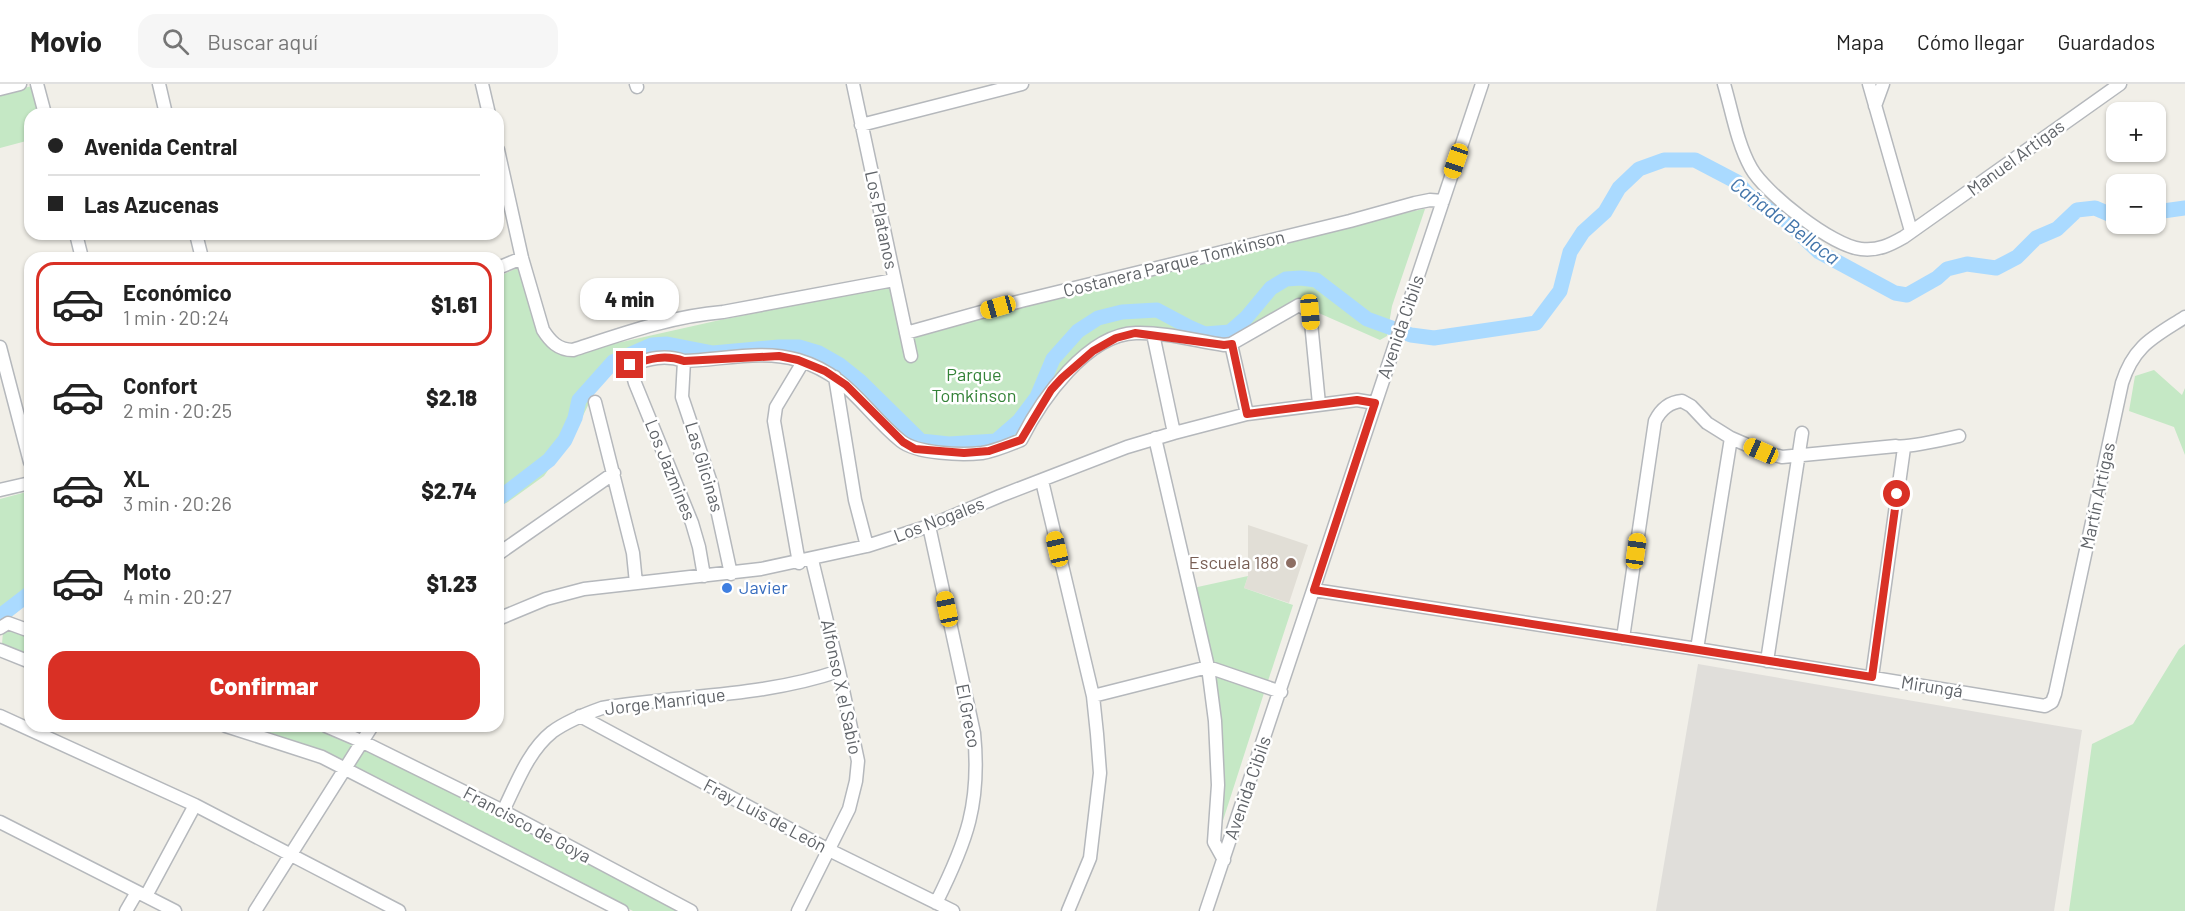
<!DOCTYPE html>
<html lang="es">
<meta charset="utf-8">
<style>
body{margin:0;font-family:Barlow,sans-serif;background:#f6f6f6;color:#222;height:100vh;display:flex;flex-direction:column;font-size:22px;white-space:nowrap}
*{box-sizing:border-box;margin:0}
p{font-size:20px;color:#767676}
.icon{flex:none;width:33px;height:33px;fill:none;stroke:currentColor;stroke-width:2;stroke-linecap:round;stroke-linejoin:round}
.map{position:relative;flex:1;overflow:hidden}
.side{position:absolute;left:24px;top:168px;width:480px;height:480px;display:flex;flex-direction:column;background:#fff;border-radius:18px;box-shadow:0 2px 4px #0004}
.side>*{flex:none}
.guide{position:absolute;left:24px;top:24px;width:480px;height:132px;border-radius:18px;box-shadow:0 2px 4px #0004;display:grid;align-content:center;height:132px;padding:0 24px;background:#fff}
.tools{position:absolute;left:2106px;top:18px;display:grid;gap:12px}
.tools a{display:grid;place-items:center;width:60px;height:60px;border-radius:12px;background:#fff;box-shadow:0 2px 4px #0004;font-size:30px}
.end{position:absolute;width:27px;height:27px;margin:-14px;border:8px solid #d93025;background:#fff;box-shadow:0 0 0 3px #fff}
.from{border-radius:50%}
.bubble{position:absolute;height:42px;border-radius:18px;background:#fff;box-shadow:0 2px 4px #0004;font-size:20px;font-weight:800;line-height:42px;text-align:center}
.car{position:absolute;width:18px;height:36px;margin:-18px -9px;border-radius:8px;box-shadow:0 0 4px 2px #0007;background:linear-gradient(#f5c518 24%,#345 0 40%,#f5c518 0 76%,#345 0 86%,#f5c518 0)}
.guide b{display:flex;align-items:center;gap:21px;height:57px;font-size:22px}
.guide b+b{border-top:2px solid #e0e0e0}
.guide i{width:15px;height:15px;background:#222}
ul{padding:10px 0 0;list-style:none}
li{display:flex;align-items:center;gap:18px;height:84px;margin:0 12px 9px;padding:0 12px;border:3px solid transparent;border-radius:18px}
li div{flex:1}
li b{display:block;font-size:22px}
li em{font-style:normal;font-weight:800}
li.active{border-color:#d93025}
li>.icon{width:54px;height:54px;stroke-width:1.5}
.primary-button{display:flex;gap:12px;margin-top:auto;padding:12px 24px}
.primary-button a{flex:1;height:69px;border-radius:18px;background:#d93025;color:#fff;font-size:24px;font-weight:800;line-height:69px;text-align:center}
header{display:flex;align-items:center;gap:36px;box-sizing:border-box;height:84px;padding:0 30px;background:#fff;border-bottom:2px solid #e0e0e0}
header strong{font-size:28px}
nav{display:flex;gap:33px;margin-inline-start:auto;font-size:21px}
.search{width:420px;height:54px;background:#f6f6f6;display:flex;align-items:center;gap:15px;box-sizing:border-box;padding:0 21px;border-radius:18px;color:#767676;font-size:22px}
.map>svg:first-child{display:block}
.industrial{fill:#e0deda}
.education{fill:#e1ded6}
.green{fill:#c5e8c5}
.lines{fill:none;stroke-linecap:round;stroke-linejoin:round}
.river{stroke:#aadaff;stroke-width:15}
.minor-casing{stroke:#b5b8bc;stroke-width:15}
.minor{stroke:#fff;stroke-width:12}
.route{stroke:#d93025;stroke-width:8}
.education-dot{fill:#8d6e63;stroke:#fff;stroke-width:2}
.shop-dot{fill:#3f7fe0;stroke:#fff;stroke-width:2}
.labels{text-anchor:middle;stroke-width:5;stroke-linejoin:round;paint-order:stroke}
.street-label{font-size:18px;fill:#5f6368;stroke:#fff}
.park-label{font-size:18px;fill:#348238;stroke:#fff}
.education-label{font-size:18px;fill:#785e54;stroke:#fff;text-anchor:end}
.shop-label{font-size:18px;fill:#366cbe;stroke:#fff;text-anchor:start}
.water-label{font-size:20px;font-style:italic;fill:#4174aa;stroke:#fff}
</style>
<header>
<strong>Movio</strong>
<div class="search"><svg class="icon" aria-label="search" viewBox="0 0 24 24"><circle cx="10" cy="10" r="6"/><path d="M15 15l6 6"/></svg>Buscar aquí</div>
<nav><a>Mapa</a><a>Cómo llegar</a><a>Guardados</a></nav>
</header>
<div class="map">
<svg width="2185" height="827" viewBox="0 0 2185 827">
<rect width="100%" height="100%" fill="#f1efe8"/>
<path class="industrial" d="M 1698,580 L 2082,646 L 2054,827 L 1656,827 Z"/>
<path class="education" d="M 1248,441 L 1308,461 L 1289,519 L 1244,504 L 1248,492 Z"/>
<path class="green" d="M 32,2 L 42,30 L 30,30 L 30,56 L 0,64 L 0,10 Z
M 1423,125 L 1425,125 L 1392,222 L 1387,252 L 1380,256 L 1321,230 L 1304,218 L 1233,254 L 1218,255 L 1145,244 L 1092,262 L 1013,355 L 979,366 L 915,361 L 886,335 L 855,300 L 816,271 L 796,267 L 701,273 L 659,266 L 622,279 L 600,297 L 575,348 L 544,392 L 508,418 L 498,423 L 498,193 L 517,184 L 522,185 L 531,230 L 539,248 L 577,268 L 720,236 L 890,203 L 904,255 L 1037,215 L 1163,184 Z
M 2154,286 L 2182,311 L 2185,304 L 2185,371 L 2174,343 L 2129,327 L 2135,292 Z
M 30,407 L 30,517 L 4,539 L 0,546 L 0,415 Z
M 1248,492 L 1244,504 L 1293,521 L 1267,600 L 1213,582 L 1193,504 Z
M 7,546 L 30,552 L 30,575 L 4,565 L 2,560 L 3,548 Z
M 2185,560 L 2185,827 L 2069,827 L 2092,660 L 2133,640 L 2179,565 Z
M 1218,592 L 1264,609 L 1218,752 L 1215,593 Z
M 239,642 C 276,642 320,634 351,658 L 352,661 L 342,676 Z
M 367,664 L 686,827 L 633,827 L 358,686 L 353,682 L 362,665 Z"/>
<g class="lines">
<path class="river" d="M 2156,128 L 2185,124
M 498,415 L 549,376 L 565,356 L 575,334 L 579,316 L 613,278 L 652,261 L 667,260 L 713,269 L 779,263 L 799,263 L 819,269 L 840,281 L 860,297 L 921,357 L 949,360 L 996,357 L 1019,337 L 1037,313 L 1053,275 L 1078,247 L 1098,234 L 1122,228 L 1157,226 L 1189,243 L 1205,250 L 1230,248 L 1246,234 L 1271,204 L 1286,195 L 1301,194 L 1316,196 L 1367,235 L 1411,251 L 1434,254 L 1536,239 L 1560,207 L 1570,168 L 1583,148 L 1605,128 L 1619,104 L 1639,85 L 1664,76 L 1695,76 L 1737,98 L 1754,117 L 1783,134 L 1819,168 L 1895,209 L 1907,211 L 1937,194 L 1947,185 L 1967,180 L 1996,184 L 2017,173 L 2036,154 L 2057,145 L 2077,126 L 2095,124 L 2116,133
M 0,532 L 30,509"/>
<g class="minor-casing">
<path id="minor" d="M 37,0 L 45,30
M 159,0 L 166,30
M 482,0 L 489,30
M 636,0 L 637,3
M 853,0 L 911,272
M 1724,0 C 1732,27 1737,59 1751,84 C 1765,109 1832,162 1861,165 C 1878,167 1890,161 1904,153 L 2120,0
M 1869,0 L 1911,147
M 0,5 L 20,0
M 1875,22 L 1883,0
M 861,41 L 1022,0
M 498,66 L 522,174 L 543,246 C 550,257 558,266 573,266 C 622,250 672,232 723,228 L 894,196
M 76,150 L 82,174
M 196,150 L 202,174
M 498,184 L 522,174
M 906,249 L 1021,217 L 1350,137 L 1415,119 L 1430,116 L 1443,117
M 1153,250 L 1174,349
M 1231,260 L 1247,330
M 0,263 L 30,378
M 684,277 L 682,313 L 712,402 L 731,490
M 835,293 L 855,416 L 867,462
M 595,318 L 633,469 L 636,499
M 1155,354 L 1208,583 L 1215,637 L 1218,701 L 1214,758 L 1224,776
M 1042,397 L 1093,612 L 1097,650 L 1100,689 L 1090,774 L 1068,827
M 0,406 L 30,399
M 929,442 L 974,649 C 981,719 967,757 936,819
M 498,470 L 614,389
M 799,479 L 774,337 L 776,323 L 803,278
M 704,492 L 699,463 L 692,439 L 635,299 L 630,281 C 649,275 664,270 684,277 C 721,276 763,265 798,276 C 849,291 864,327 901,357 C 917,370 962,371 982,369 C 995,367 1009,361 1021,356 C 1041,316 1087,250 1136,249 C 1165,248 1196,257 1224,261 L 1231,260 L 1299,221 L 1310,228 L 1319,320
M 1314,506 L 1697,565 L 2045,622 L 2052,618 L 2055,610 L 2122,299 C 2134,261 2154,253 2185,233
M 498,535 L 546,515 L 584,505 L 761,485 L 867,462 L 929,442 L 1000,412 L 1127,363 L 1174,349 L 1247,330 L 1357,316 L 1375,319
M 0,544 L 8,539 L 30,547
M 1623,554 L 1655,337 C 1661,325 1669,318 1682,317 L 1691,322 L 1707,339 L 1731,354 L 1761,367 L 1782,373 L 1896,362 C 1905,364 1946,355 1959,352
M 1697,565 L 1731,354
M 0,566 L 30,578
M 1767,577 L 1802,349
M 1872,593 L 1904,364
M 1093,612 L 1208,583 L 1281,608
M 0,632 L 195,721 L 399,827
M 580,632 L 829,766 L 953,827
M 226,642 L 322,673 L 622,827
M 326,642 L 361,657 L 499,725 L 691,827
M 503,727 C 516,701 528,667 552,648 C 567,637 585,630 602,624 C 681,611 763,613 839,587
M 0,738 L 175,827
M 146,812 L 195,721
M 126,827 L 137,808
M 255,827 L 372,642
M 798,827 L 849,725 L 856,697 L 858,677 L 839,587 L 812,476
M 1206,827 L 1482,0"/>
</g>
<use href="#minor" class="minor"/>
</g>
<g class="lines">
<path class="route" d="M 630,281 C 649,275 665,270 684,277 L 779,272 L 798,276 L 825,287 L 846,301 L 903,358 L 915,365 L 964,369 L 989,367 L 1021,356 L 1051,306 L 1062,294 L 1093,267 L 1116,254 L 1135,249 L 1224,261 L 1232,260 L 1247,330 L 1357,316 L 1375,319 L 1314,506 L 1872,593 L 1897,410"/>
</g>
<circle class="education-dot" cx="1291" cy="479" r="6"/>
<circle class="shop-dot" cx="727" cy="504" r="6"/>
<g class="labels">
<g class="street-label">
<text transform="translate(2016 74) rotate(-36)" y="6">Manuel Artigas</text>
<text transform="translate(881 136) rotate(78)" y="6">Los Platanos</text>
<text transform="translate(1174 180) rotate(-14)" y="6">Costanera Parque Tomkinson</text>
<text transform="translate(1401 243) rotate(-71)" y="6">Avenida Cibils</text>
<text transform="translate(704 383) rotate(73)" y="6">Las Glicinas</text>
<text transform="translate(670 386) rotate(68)" y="6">Los Jazmines</text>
<text transform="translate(2098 412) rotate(-78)" y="6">Martín Artigas</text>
<text transform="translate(939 436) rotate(-21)" y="6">Los Nogales</text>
<text transform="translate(841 603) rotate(78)" y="6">Alfonso X el Sabio</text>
<text transform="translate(1932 603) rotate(9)" y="6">Mirungá</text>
<text transform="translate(665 618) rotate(-7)" y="6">Jorge Manrique</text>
<text transform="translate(968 632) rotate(79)" y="6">El Greco</text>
<text transform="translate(1248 704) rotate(-71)" y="6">Avenida Cibils</text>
<text transform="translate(765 732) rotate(28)" y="6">Fray Luis de León</text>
<text transform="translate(527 741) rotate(28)" y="6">Francisco de Goya</text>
</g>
<g class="park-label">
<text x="974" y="297">Parque<tspan x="974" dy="21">Tomkinson</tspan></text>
</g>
<g class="education-label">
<text x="1279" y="485">Escuela 188</text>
</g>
<g class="shop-label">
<text x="739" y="510">Javier</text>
</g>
<g class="water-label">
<text transform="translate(1785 137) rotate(37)" y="7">Cañada Bellaca</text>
</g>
</g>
</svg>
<div class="tools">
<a>+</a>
<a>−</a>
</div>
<i class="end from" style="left:1897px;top:410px"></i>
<i class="end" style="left:630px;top:281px"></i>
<div class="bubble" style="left:580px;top:194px;width:99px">4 min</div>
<i class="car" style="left:1456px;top:77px;rotate:199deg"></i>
<i class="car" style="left:998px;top:223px;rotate:254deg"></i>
<i class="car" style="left:1310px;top:228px;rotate:175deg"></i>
<i class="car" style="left:1761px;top:367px;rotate:294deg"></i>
<i class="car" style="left:1057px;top:465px;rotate:347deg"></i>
<i class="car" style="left:1636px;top:467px;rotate:8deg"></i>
<i class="car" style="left:947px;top:525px;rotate:348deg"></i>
<div class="guide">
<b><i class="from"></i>Avenida Central</b>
<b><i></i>Las Azucenas</b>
</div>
<section class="side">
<ul>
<li class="active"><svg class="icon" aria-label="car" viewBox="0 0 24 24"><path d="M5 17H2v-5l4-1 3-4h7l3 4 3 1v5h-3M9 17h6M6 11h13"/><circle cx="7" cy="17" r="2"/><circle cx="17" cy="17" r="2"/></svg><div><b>Económico</b><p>1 min · 20:24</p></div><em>$1.61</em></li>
<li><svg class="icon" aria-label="car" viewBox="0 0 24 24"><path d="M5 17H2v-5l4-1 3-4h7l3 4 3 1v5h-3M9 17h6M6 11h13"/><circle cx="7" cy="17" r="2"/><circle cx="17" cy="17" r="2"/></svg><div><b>Confort</b><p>2 min · 20:25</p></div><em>$2.18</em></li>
<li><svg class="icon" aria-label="car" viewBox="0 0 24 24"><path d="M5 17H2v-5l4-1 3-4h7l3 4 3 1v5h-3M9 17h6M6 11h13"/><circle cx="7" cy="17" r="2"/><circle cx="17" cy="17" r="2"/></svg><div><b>XL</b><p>3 min · 20:26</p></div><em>$2.74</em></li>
<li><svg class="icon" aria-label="car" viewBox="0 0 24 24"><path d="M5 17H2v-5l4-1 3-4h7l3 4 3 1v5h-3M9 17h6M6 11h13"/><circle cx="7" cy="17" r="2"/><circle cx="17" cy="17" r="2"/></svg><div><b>Moto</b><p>4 min · 20:27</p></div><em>$1.23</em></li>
</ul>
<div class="primary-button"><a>Confirmar</a></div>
</section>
</div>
